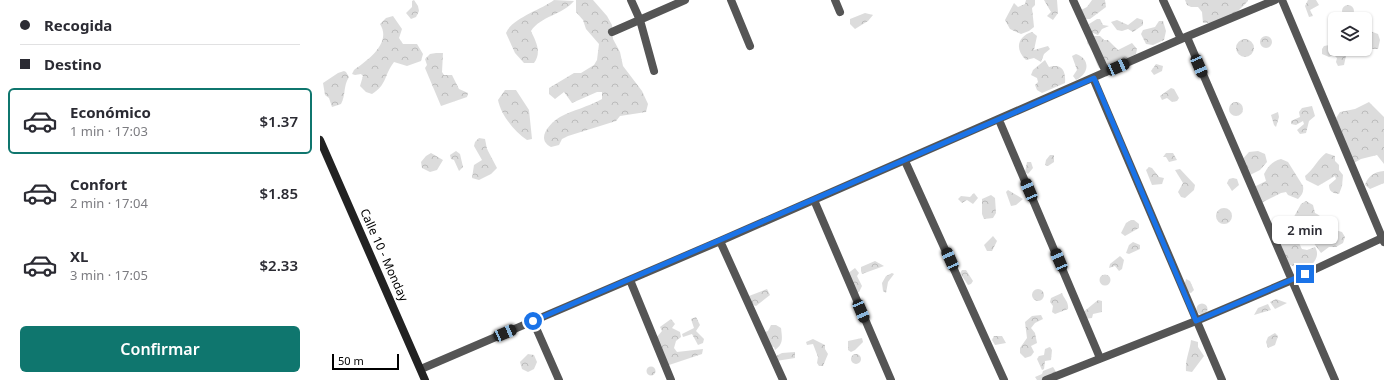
<!DOCTYPE html>
<html lang="es">
<meta charset="utf-8">
<style>
body{margin:0;font-family:"Noto Sans",sans-serif;background:#f7f7f7;color:#2b2b33;height:100vh;display:flex;flex-direction:column;font-size:15px;white-space:nowrap}
*{box-sizing:border-box;margin:0}
p{font-size:13px;color:#7c7c81}
.icon{flex:none;width:22px;height:22px;fill:none;stroke:currentColor;stroke-width:2;stroke-linecap:round;stroke-linejoin:round}
.map{position:relative;flex:1;overflow:hidden}
.panel{display:flex;flex-direction:column;background:#fff;width:320px}
.panel>*{flex:none}
.hud{display:grid;align-content:center;height:88px;padding:0 20px;background:#fff}
.controls{position:absolute;left:1008px;top:12px;display:grid;gap:8px}
.controls a{display:grid;place-items:center;width:44px;height:44px;border-radius:6px;background:#fff;box-shadow:0 1px 3px #0004;font-size:20px}
.scale{position:absolute;left:12px;bottom:10px;width:67px;box-sizing:border-box;padding-left:4px;border:2px solid #000;border-top:0;font-size:11px;line-height:14px;white-space:nowrap;color:#000;-webkit-text-stroke:3px #fff;paint-order:stroke}
.end{position:absolute;width:18px;height:18px;margin:-9px;border:5px solid #1a73e8;background:#fff;box-shadow:0 0 0 2px #fff}
.from{border-radius:50%}
.bubble{position:absolute;height:28px;border-radius:6px;background:#fff;box-shadow:0 1px 3px #0004;font-size:13px;font-weight:600;line-height:28px;text-align:center}
.car{position:absolute;width:12px;height:24px;margin:-12px -6px;border-radius:5px;box-shadow:0 0 3px 1px #0007;background:linear-gradient(#222 24%,#8ab4d8 0 40%,#222 0 76%,#8ab4d8 0 86%,#222 0)}
.hud b{display:flex;align-items:center;gap:14px;height:38px;font-size:15px}
.hud b+b{border-top:1px solid #e1e1e2}
.hud i{width:10px;height:10px;background:#2b2b33}
ul{padding:0;list-style:none}
li{display:flex;align-items:center;gap:12px;height:66px;margin:0 8px 6px;padding:0 12px;border:2px solid transparent;border-radius:6px}
li div{flex:1}
li b{display:block;font-size:15px}
li em{font-style:normal;font-weight:600}
li.selected{border-color:#0f766e}
li>.icon{width:36px;height:36px;stroke-width:1.5}
.button{display:flex;gap:8px;margin-top:auto;padding:8px 20px}
.button a{flex:1;height:46px;border-radius:6px;background:#0f766e;color:#fff;font-size:16px;font-weight:600;line-height:46px;text-align:center}
main{display:flex;flex:1;min-height:0}
.map>svg:first-child{display:block}
.forest{fill:url(#forest-crowns)}
.lines{fill:none;stroke-linecap:round;stroke-linejoin:round}
.street{stroke:#555;stroke-width:8}
.secondary{stroke:#222;stroke-width:8}
.route{stroke:#1a73e8;stroke-width:5}
.labels{text-anchor:middle;stroke-width:3;stroke-linejoin:round;paint-order:stroke}
.street-label{font-size:12px;fill:#000;stroke:#fff}
</style>
<main>
<section class="panel">
<div class="hud">
<b><i class="from"></i>Recogida</b>
<b><i></i>Destino</b>
</div>
<ul>
<li class="selected"><svg class="icon" aria-label="car" viewBox="0 0 24 24"><path d="M5 17H2v-5l4-1 3-4h7l3 4 3 1v5h-3M9 17h6M6 11h13"/><circle cx="7" cy="17" r="2"/><circle cx="17" cy="17" r="2"/></svg><div><b>Económico</b><p>1 min · 17:03</p></div><em>$1.37</em></li>
<li><svg class="icon" aria-label="car" viewBox="0 0 24 24"><path d="M5 17H2v-5l4-1 3-4h7l3 4 3 1v5h-3M9 17h6M6 11h13"/><circle cx="7" cy="17" r="2"/><circle cx="17" cy="17" r="2"/></svg><div><b>Confort</b><p>2 min · 17:04</p></div><em>$1.85</em></li>
<li><svg class="icon" aria-label="car" viewBox="0 0 24 24"><path d="M5 17H2v-5l4-1 3-4h7l3 4 3 1v5h-3M9 17h6M6 11h13"/><circle cx="7" cy="17" r="2"/><circle cx="17" cy="17" r="2"/></svg><div><b>XL</b><p>3 min · 17:05</p></div><em>$2.33</em></li>
</ul>
<div class="button"><a>Confirmar</a></div>
</section>
<div class="map">
<svg width="1064" height="380" viewBox="0 0 1064 380">
<defs>
<pattern id="forest-crowns" width="20" height="18" patternUnits="userSpaceOnUse"><rect width="20" height="18" fill="#dcdcdc"/><path d="M2 6a3 3 0 1 1 6 0M12 15a3 3 0 1 1 6 0" fill="none" stroke="#bbb"/></pattern>
</defs>
<rect width="100%" height="100%" fill="#fff"/>
<path class="forest" d="M 94,0 L 98,6 L 99,11 L 96,17 L 91,19 L 86,13 L 92,7 L 92,1 Z
M 234,0 L 254,1 C 242,15 221,16 211,31 C 216,42 222,52 214,63 L 204,63 L 195,53 L 186,33 C 192,18 221,10 234,0 Z
M 256,0 L 273,0 L 287,16 L 292,25 L 293,39 L 300,52 L 303,66 L 322,91 L 328,104 L 326,112 L 300,116 L 296,121 L 248,136 L 242,139 L 239,145 L 231,147 C 215,139 230,123 240,117 C 253,110 268,107 282,99 L 282,92 L 277,92 L 252,103 L 244,92 L 235,99 L 229,94 L 229,88 L 254,73 L 261,73 L 274,65 L 277,60 L 279,44 L 266,29 L 263,20 L 256,12 Z
M 706,0 L 715,0 L 715,5 L 712,8 L 714,27 L 709,31 L 701,34 L 690,29 L 685,20 L 694,3 L 698,7 L 705,4 Z
M 724,0 L 737,0 L 738,13 L 733,20 L 727,16 L 731,12 Z
M 772,0 L 785,0 L 786,7 L 770,19 L 764,19 L 757,12 L 767,7 Z
M 865,0 L 928,0 L 928,1 C 914,16 904,24 883,23 L 882,12 L 878,7 L 871,7 L 867,5 Z
M 988,0 L 996,0 L 999,5 L 990,10 L 993,16 L 989,17 L 985,6 Z
M1022 11a6 6 0 1 1 12 0a6 6 0 1 1-12 0Z
M 545,13 L 553,15 L 548,21 L 535,29 L 530,24 L 530,19 Z
M 73,16 L 82,29 L 79,38 L 83,44 L 97,44 L 103,54 L 101,61 L 87,66 L 74,62 C 64,75 67,85 52,94 L 46,92 L 40,86 L 43,76 L 41,74 L 35,75 L 32,74 L 34,70 C 48,60 72,43 60,24 L 66,18 Z
M 817,18 L 823,20 L 823,25 L 813,32 L 808,29 L 802,31 L 797,30 L 791,22 L 797,20 L 808,25 Z
M 777,19 L 780,19 L 783,25 L 789,26 L 782,29 L 778,35 L 771,32 L 769,24 Z
M 839,21 L 843,21 L 846,31 L 844,40 L 833,45 L 826,44 L 821,34 L 823,30 L 835,27 Z
M 1045,31 L 1050,31 L 1058,34 L 1060,40 L 1058,49 L 1051,49 L 1045,40 Z
M 712,32 L 717,36 L 714,50 L 728,46 L 730,49 L 724,54 L 721,62 L 714,58 L 706,60 C 694,49 698,36 712,32 Z
M940 42a6 6 0 1 1 12 0a6 6 0 1 1-12 0Z
M 772,36 L 780,36 L 784,40 L 788,40 L 798,50 L 812,43 L 817,49 L 816,54 L 784,69 L 779,68 C 774,59 774,51 767,43 L 768,39 Z
M916 48a9 9 0 1 1 18 0a9 9 0 1 1-18 0Z
M 1015,44 L 1015,49 L 1030,49 L 1027,51 L 1024,65 L 1018,66 L 1016,62 L 1017,58 L 1014,55 L 1009,57 L 1002,54 L 1002,49 L 1004,46 Z
M 116,53 L 123,53 L 122,72 L 124,75 L 132,75 L 139,89 L 148,93 L 147,97 L 121,106 L 105,68 L 107,65 L 105,59 L 110,54 Z
M 756,54 C 771,59 769,74 756,80 L 753,76 L 757,70 L 752,56 Z
M 725,60 L 729,67 C 742,63 746,71 745,83 L 722,93 L 717,90 L 715,85 L 718,82 L 717,78 L 711,75 L 713,70 Z
M 836,64 L 843,66 L 842,71 L 834,75 L 831,71 Z
M 24,71 L 26,72 L 29,77 C 23,86 26,95 21,104 L 12,107 L 9,98 L 5,95 L 3,83 L 18,73 Z
M 851,88 L 854,89 L 859,98 L 857,101 L 852,102 L 847,98 L 842,100 L 840,96 Z
M 185,90 L 196,90 L 209,110 L 212,139 L 207,140 C 194,131 181,115 178,100 Z
M 1049,102 L 1064,117 L 1064,164 L 1057,155 L 1041,159 L 1032,164 L 1016,118 L 1020,112 L 1035,109 Z
M909 109a7 7 0 1 1 14 0a7 7 0 1 1-14 0Z
M 992,106 L 995,116 L 989,121 L 986,133 L 980,134 L 977,130 L 984,124 L 983,121 L 976,125 L 971,124 L 971,121 L 980,117 L 979,112 L 982,108 Z
M 958,112 L 959,117 L 956,127 L 954,125 L 951,115 Z
M 159,138 L 165,139 L 167,149 L 177,168 L 171,174 L 159,180 L 152,178 L 154,165 L 162,160 L 154,146 L 155,142 Z
M 136,151 L 140,154 L 143,167 L 139,171 L 134,160 L 131,159 L 130,155 Z
M 938,151 L 945,154 L 947,162 L 940,170 L 930,175 L 920,162 L 929,152 Z
M 111,153 L 123,160 L 117,170 L 110,172 L 102,168 L 101,162 L 106,156 Z
M 846,153 L 853,153 L 857,160 L 849,162 L 846,157 L 843,157 Z
M 1006,153 L 1015,156 L 1015,161 L 1019,165 L 1019,170 L 1023,175 L 1022,186 L 1019,194 C 1013,193 1009,192 1009,185 L 1016,179 L 1015,176 L 998,186 L 986,180 L 985,176 C 993,170 998,159 1006,153 Z
M 730,155 L 734,155 L 734,162 L 728,166 L 725,165 L 726,160 Z
M 961,159 L 968,162 L 983,186 C 984,192 982,195 978,199 L 968,195 L 966,192 L 961,193 L 939,204 L 932,188 L 946,181 L 944,174 C 948,167 952,161 961,159 Z
M 707,162 L 711,162 L 713,168 L 708,174 L 705,172 Z
M 829,167 L 832,168 L 839,177 L 844,178 L 842,184 L 832,185 L 826,170 Z
M 860,169 L 875,185 L 874,190 L 865,198 L 861,197 L 858,192 L 863,183 L 855,170 Z
M 1064,171 L 1064,183 L 1050,189 L 1045,185 C 1048,176 1054,172 1064,171 Z
M 913,178 L 917,179 L 919,185 L 912,191 L 907,183 L 909,179 Z
M 688,190 L 703,199 L 696,205 L 691,206 L 686,192 Z
M 654,193 L 658,198 L 653,204 L 647,200 L 642,203 L 638,199 L 641,196 L 650,197 Z
M 671,195 L 675,198 L 676,213 L 673,218 L 664,219 L 662,214 L 662,199 Z
M 986,201 L 993,205 L 995,213 C 1003,217 1006,221 1005,230 L 997,233 L 991,229 L 981,234 L 976,235 L 970,224 L 981,204 Z
M896 216a8 8 0 1 1 16 0a8 8 0 1 1-16 0Z
M 811,220 L 814,220 L 819,224 L 819,228 L 805,236 L 801,233 L 806,223 Z
M 963,229 C 974,229 978,241 982,249 L 987,250 L 995,247 C 1000,255 995,262 989,268 L 978,268 L 965,263 C 959,253 957,238 963,229 Z
M 1015,230 L 1022,232 L 1025,237 L 1023,243 L 1016,247 L 1009,247 L 1001,253 L 993,242 L 996,240 L 997,236 L 1013,240 L 1012,232 Z
M 673,236 L 677,241 L 672,251 L 667,251 L 664,245 Z
M 813,242 L 820,245 L 820,249 L 809,254 L 806,253 L 809,245 Z
M 800,256 L 804,260 L 802,269 L 799,271 L 795,266 L 789,268 L 790,264 Z
M 555,261 L 564,266 L 542,274 L 541,271 L 541,267 Z
M 535,268 L 539,273 L 537,276 L 542,286 L 539,292 L 535,293 L 527,274 Z
M 642,270 L 646,270 L 653,281 L 651,284 L 648,285 L 640,273 Z
M 572,273 L 574,274 L 568,282 L 566,293 L 563,291 L 562,283 L 566,276 Z
M779.5 280a5.5 5.5 0 1 1 11 0a5.5 5.5 0 1 1-11 0Z
M 866,279 L 870,281 L 874,290 L 871,293 L 867,292 L 865,283 Z
M712 295a6 6 0 1 1 12 0a6 6 0 1 1-12 0Z
M 447,289 L 450,295 L 436,306 L 430,304 L 428,301 L 429,296 Z
M 742,293 C 744,299 749,302 748,309 L 735,314 L 732,312 L 733,306 L 730,302 L 731,298 Z
M 956,299 L 967,303 L 955,309 L 950,302 Z
M 778,300 L 782,301 L 782,312 L 773,314 L 772,318 L 764,319 L 761,314 Z
M876.5 309a5.5 5.5 0 1 1 11 0a5.5 5.5 0 1 1-11 0Z
M 948,304 L 951,310 L 934,315 L 938,308 Z
M 721,315 L 723,319 L 715,323 L 711,328 L 715,333 L 717,343 L 711,346 L 714,352 L 711,356 L 705,358 L 700,353 L 700,348 L 707,338 L 705,322 L 712,316 Z
M 376,317 L 380,325 L 376,331 L 384,339 L 383,343 L 378,345 L 372,334 L 363,337 L 362,334 L 374,328 L 371,319 Z
M 351,319 L 355,324 L 352,328 L 360,332 L 361,337 L 356,341 L 354,348 L 357,352 L 383,349 L 382,354 L 346,366 L 336,338 L 342,331 L 340,327 Z
M 451,325 L 456,325 L 461,328 C 462,337 464,344 455,350 L 454,347 L 448,346 L 445,332 L 448,331 Z
M 955,333 L 958,336 L 955,345 L 948,348 L 946,342 L 948,337 Z
M 674,336 L 682,336 L 686,343 L 675,345 L 672,340 Z
M 542,338 L 543,342 L 535,350 L 531,352 L 528,350 L 528,341 Z
M 493,339 L 505,345 L 505,349 L 508,354 L 503,366 L 499,366 L 497,363 L 498,357 L 493,344 L 487,345 L 486,342 Z
M 871,340 L 878,342 L 878,347 L 884,356 L 872,372 L 866,371 C 865,359 870,351 871,340 Z
M 730,347 L 732,350 L 731,360 L 725,361 L 724,369 L 722,370 L 717,359 L 719,356 L 724,355 L 725,349 Z
M 475,352 L 475,358 L 456,361 L 454,357 L 462,353 Z
M531 359a5 5 0 1 1 10 0a5 5 0 1 1-10 0Z
M 208,354 L 214,355 L 217,362 L 214,369 L 208,372 L 202,369 L 200,362 Z
M326.5 371a4.5 4.5 0 1 1 9 0a4.5 4.5 0 1 1-9 0Z
M 733,367 L 738,375 L 729,380 L 717,380 L 715,377 L 722,374 L 723,371 Z"/>
<g class="lines">
<path class="street" d="M 311,0 L 320,20 L 334,71
M 411,0 L 430,46
M 515,0 L 520,12
M 753,0 L 786,72
M 843,0 L 861,39
M 962,0 L 1064,242
M 292,32 L 365,0
M 867,37 L 1015,380
M 773,78 L 902,380
M 679,120 L 780,358
M 585,161 L 684,380
M 494,200 L 571,380
M 400,241 L 463,380
M 310,280 L 351,380
M 213,321 L 239,380
M 101,369 L 400,241 L 861,39 L 955,0
M 726,380 L 876,321 L 972,280 L 1064,237"/>
<path class="secondary" d="M 0,140 L 105,380"/>
</g>
<g class="lines">
<path class="route" d="M 213,321 L 774,78 L 876,321 L 985,274"/>
</g>
<g class="labels">
<g class="street-label">
<text transform="translate(64 255) rotate(66)" y="4">Calle 10 - Monday</text>
</g>
</g>
</svg>
<div class="controls">
<a><svg class="icon" aria-label="layers" viewBox="0 0 24 24"><path d="M12 4l9 5-9 5-9-5zM3 14l9 5 9-5"/></svg></a>
</div>
<div class="scale">50 m</div>
<i class="end from" style="left:213px;top:321px"></i>
<i class="end" style="left:985px;top:274px"></i>
<div class="bubble" style="left:952px;top:216px;width:66px">2 min</div>
<i class="car" style="left:879px;top:66px;rotate:157deg"></i>
<i class="car" style="left:798px;top:67px;rotate:66deg"></i>
<i class="car" style="left:709px;top:190px;rotate:337deg"></i>
<i class="car" style="left:630px;top:259px;rotate:336deg"></i>
<i class="car" style="left:739px;top:260px;rotate:337deg"></i>
<i class="car" style="left:541px;top:311px;rotate:157deg"></i>
<i class="car" style="left:185px;top:333px;rotate:67deg"></i>
</div>
</main>
